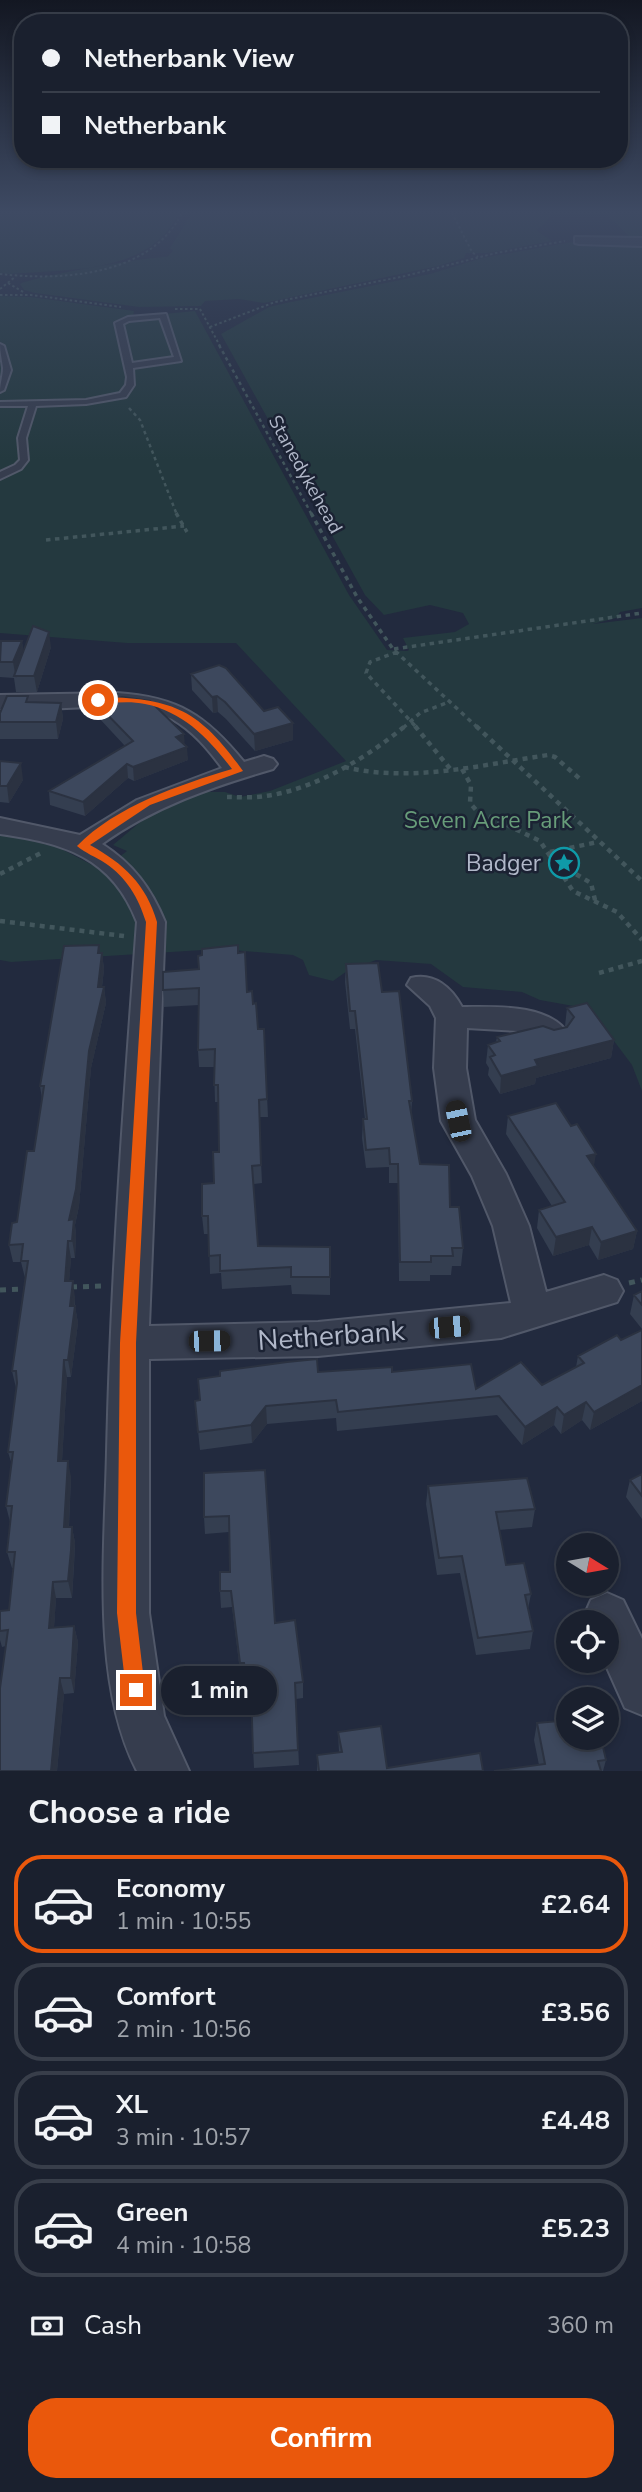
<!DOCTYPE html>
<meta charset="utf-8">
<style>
body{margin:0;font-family:"Nunito Sans",sans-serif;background:#272d3a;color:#f1f3f6;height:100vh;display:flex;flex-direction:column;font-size:26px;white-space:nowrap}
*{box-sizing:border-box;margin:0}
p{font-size:23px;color:#9fa3aa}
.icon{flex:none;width:38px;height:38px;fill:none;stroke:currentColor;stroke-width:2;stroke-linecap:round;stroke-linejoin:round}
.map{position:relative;height:1771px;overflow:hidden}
.sheet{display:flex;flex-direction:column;background:#1a202e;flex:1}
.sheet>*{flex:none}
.hud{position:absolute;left:14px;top:14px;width:614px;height:154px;border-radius:28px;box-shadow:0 4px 10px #0003,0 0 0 2px #383e4a;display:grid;align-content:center;height:154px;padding:0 28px;background:#1a202e}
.needle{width:46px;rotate:101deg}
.controls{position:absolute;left:556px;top:1533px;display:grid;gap:14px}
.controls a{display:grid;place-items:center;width:63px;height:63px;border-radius:50%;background:#1a202e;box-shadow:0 4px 10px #0003,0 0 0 2px #383e4a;font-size:35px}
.end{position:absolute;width:32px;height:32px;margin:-16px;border:9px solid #ea580c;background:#fff;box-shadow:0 0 0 4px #fff}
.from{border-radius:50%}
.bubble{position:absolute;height:49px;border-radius:24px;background:#1a202e;box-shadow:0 4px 10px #0003,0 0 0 2px #383e4a;font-size:23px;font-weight:700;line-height:49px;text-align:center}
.car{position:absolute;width:21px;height:42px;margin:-21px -10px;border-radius:9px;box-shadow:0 0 5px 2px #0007;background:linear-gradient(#222 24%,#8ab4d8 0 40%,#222 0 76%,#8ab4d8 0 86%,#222 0)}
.hud b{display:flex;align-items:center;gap:24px;height:66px;font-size:26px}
.hud b+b{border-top:2px solid #383e4a}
.hud i{width:18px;height:18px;background:#f1f3f6}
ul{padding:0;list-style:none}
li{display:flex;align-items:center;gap:21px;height:98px;margin:0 14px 10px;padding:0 14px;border:4px solid #383e4a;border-radius:28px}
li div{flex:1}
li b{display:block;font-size:26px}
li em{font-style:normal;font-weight:700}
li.current{border-color:#ea580c}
li>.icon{width:63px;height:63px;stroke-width:1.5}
h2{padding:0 28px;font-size:32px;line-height:84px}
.pay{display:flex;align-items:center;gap:18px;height:77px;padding:0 28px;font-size:26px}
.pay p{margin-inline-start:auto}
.action{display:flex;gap:14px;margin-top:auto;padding:14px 28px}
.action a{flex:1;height:80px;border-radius:28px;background:#ea580c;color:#fff;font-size:28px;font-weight:700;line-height:80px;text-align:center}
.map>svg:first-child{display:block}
.green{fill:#24393f}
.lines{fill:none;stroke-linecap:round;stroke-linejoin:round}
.service-casing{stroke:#515869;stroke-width:4}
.minor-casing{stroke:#515869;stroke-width:4}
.path-far4{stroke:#42565c;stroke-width:2;stroke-dasharray:2.5 2.5;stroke-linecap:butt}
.path-far3{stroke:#42565c;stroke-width:2.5;stroke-dasharray:3.5 3.5;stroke-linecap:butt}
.path-far2{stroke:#42565c;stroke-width:3.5;stroke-dasharray:4.5 4.5;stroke-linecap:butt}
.path-far1{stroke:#42565c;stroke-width:4.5;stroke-dasharray:5 5;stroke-linecap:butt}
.path{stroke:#42565c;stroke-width:5;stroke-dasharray:6 6;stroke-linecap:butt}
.service{fill:#363d4e;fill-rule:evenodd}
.minor{fill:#363d4e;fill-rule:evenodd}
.wall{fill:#343e50}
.shaded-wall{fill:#2b3241}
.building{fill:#3d485d;stroke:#2b3241;stroke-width:2}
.route{fill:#ea580c}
.labels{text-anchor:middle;stroke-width:5;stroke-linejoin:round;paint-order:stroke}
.far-street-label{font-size:19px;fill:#b1b8c9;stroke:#1b2233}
.park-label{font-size:23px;fill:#679c79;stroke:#1b2233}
.poi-label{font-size:23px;fill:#b1b8c9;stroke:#1b2233;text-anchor:end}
.near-street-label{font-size:28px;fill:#b1b8c9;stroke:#1b2233}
</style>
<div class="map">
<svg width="642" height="1771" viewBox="0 0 642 1771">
<rect width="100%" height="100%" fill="#222a3e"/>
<path class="green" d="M 0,213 L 179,213 C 149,275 68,269 9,274 L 0,273 Z
M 192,213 L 553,213 L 537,231 L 552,241 L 488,253 L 466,253 L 464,258 L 438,266 L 264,303 L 239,299 L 205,301 L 201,306 L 139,307 L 35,293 L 24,290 L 20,284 C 31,277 151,256 167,257 L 173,251 L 170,248 Z
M 605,213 L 642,213 L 642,241 L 634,241 Z
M 572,242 L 642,244 L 642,608 L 620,612 L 616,618 L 593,624 L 642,618 L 642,1091 L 632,1065 L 590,1009 L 540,1000 L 522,992 L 463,987 L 431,964 L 376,960 L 347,971 L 333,981 L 309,975 L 303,960 L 293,955 L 219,949 L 11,962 L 0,960 L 0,834 L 48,842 L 102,870 L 127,851 L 113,845 L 145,818 L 195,792 L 225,792 L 240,797 L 270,791 L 346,761 L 236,643 L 127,643 L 0,633 L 0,296 L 31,297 L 134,311 L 133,317 L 195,311 L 349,595 L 387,650 L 407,651 L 409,650 L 403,638 L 455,632 L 469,624 L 463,613 L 430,605 L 384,615 L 365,595 L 221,334 L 269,307 L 286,303 L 430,274 L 482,258 Z"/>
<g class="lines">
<g class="service-casing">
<path id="service" d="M 166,314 L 181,361 L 133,368 L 134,385 L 126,397 L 86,404 L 36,406 L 26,438 L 28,460 L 21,469 L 0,479 L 0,472 L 15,465 L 20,460 L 18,438 L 28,406 L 0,406 L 0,402 L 86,400 L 120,393 L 126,385 L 127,377 L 115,323 L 128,317 ZM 160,318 L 174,357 L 132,363 L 123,324 L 129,321 Z
M 0,344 L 4,346 L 11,370 L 4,390 L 0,392 C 0,384 3,375 3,368 C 2,360 0,352 0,344 Z"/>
</g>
<g class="minor-casing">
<path id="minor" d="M 575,237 L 642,238 L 642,246 L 579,244 L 575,243 Z
M 117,693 C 178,697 206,715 244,762 L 264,756 L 273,759 L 277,764 L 273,769 C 212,787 153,807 102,844 C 133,864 151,888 165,922 L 149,1326 L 318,1322 L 511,1303 L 493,1226 L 472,1176 L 441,1121 L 434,1068 L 436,1018 L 430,1006 L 407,985 L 411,978 C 434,972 452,988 462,1007 C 494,1007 550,1003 569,1035 L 564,1043 L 553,1046 L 518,1031 L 467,1028 L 466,1068 L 475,1120 L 506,1174 L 529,1226 L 546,1292 L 604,1275 L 617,1280 L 623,1291 L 617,1302 L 501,1338 L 318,1356 L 149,1359 L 149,1613 L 164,1716 L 189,1771 L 137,1771 C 91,1683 105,1549 107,1452 C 111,1275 124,1099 137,922 C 112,857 64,843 0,834 L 0,818 L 80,835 L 137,800 L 222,768 C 208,749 193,731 172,719 C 134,698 46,712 0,709 L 0,695 Z
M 607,1593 L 623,1600 L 642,1639 L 642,1715 L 625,1708 L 604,1661 L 607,1661 L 607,1622 L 587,1622 L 584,1616 L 591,1600 Z"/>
</g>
<path class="path-far4" d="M 452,213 L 472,252 L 478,257
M 0,274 C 63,281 150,276 182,213
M 8,283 L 25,293
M 0,289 L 15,277
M 0,295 L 31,295 L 121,307
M 175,309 L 200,309 L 220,346
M 210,327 L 275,302 L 405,276 L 496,253 L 565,241"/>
<path class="path-far3" d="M 219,345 L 312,515
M 129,408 L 140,420 L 177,515"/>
<path class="path-far2" d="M 176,513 L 187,532
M 311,513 L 357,597 L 393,649 L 478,728
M 46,540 L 184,526
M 394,649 L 642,613
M 397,652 L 370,662 L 366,673 L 417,728
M 403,728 L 420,713 L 449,702"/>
<path class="path-far1" d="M 415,726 L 452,771
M 476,726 L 642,881
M 344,767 C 412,783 480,765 548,755 L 555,757 L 580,779
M 462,769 L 471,785 L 470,803 L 476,810 L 540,841 L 573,891 L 617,912 L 642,940
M 227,797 C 239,797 253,798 265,796 C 314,790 368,757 405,726
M 550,852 L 598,842
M 559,864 L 591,883 L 595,900
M 0,874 L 41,853
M 0,921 L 124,936
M 599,973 L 642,961"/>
<path class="path" d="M 629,1283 L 642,1280
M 71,1287 L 104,1286
M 0,1290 L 27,1289"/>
<use href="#service" class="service"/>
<use href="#minor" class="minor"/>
</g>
<path class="wall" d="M 22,641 L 23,651 L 51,647 L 37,692 L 16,692 L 14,678 L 0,677 L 0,643 Z
M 191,674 L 264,711 L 293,740 L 255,751 L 226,719 L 218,712 L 213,713 L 192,690 Z
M 29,702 L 61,703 L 63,719 L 58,739 L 0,739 L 0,713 Z
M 98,705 L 185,745 L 188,760 L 134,781 L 128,778 L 85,816 L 50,805 L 49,791 L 125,746 L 99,718 Z
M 0,761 L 23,780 L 9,803 L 0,802 Z
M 99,945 L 100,953 L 102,953 L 104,969 L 102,987 L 104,987 L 106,1003 L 91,1068 L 79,1206 L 75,1225 L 76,1236 L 75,1258 L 71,1258 L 69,1281 L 75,1298 L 75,1306 L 78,1323 L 71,1377 L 67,1377 L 62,1461 L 71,1477 L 69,1527 L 72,1527 L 75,1543 L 74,1566 L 72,1598 L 56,1598 L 54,1627 L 74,1626 L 78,1642 L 74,1693 L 64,1694 L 57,1771 L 0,1771 L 6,1646 L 2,1647 L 0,1640 L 0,1611 L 9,1610 L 13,1568 L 12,1568 L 7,1552 L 10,1522 L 6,1506 L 12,1465 L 8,1452 L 16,1388 L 12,1371 L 25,1278 L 21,1262 L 13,1262 L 9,1245 L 17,1222 L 34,1151 L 42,1099 L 40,1086 Z
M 238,953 L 247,992 L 253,1004 L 258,1029 L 264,1029 L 268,1117 L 259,1117 L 262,1183 L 253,1184 L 258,1246 L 330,1247 L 330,1295 L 292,1294 L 291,1285 L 222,1289 L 221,1273 L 210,1274 L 209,1234 L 204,1234 L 202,1216 L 214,1183 L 219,1152 L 218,1102 L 215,1102 L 214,1067 L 199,1067 L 198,1050 L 199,1005 L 164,1007 L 163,990 L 199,969 Z
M 346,964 L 382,992 L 412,1101 L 411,1116 L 420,1164 L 450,1207 L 463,1248 L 461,1266 L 452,1266 L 451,1275 L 430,1275 L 430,1281 L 399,1281 L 398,1183 L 389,1183 L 389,1167 L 366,1168 L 362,1138 L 363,1119 L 365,1119 L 355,1029 L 350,1029 L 345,982 Z
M 567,1008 L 614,1040 L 611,1058 L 536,1078 L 535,1084 L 500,1094 L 488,1075 L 489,1068 L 486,1063 L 488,1045 L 496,1042 L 497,1037 L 554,1030 L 566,1028 L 565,1026 Z
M 508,1116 L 594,1167 L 637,1231 L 633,1249 L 598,1260 L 589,1245 L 553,1256 L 537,1228 L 539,1210 L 552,1206 L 506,1134 Z
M 642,1291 L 642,1329 L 630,1314 L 634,1295 Z
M 642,1330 L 642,1401 L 590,1430 L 582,1420 L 561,1434 L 554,1425 L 522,1445 L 497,1415 L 337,1431 L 336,1418 L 267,1424 L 252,1443 L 200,1450 L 195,1401 L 318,1372 L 392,1372 L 476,1389 L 542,1385 L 576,1367 L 578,1356 L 621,1340 Z
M 265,1470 L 275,1623 L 303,1682 L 303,1698 L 296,1699 L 299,1765 L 254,1768 L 251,1705 L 248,1706 L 245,1679 L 241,1679 L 232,1607 L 221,1608 L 220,1591 L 230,1572 L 229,1532 L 205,1534 L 204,1517 Z
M 642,1474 L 642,1519 L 626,1497 L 630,1480 Z
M 428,1486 L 535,1509 L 532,1527 L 499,1530 L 506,1565 L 531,1594 L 528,1609 L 533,1631 L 530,1649 L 476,1655 L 460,1573 L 437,1575 L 426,1504 Z
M 537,1723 L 606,1760 L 603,1771 L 494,1771 L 539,1765 L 534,1740 Z
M 338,1732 L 387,1768 L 483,1771 L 317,1771 L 317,1755 L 339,1752 Z"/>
<path class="shaded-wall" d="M 49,632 L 51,647 L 37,692 L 34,676 Z
M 22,641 L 24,657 L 16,678 L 13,662 Z
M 217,696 L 218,712 L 213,713 L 212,697 Z
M 61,703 L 63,719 L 58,739 L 56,722 Z
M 293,723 L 293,740 L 255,751 L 254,734 Z
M 184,734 L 185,747 L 187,747 L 188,760 L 134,781 L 133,767 L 176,737 Z
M 21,763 L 23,780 L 9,803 L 7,786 Z
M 127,764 L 128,778 L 85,816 L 83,802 Z
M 99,945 L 101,960 L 102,953 L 104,969 L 100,1004 L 98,987 Z
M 104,987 L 106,1003 L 91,1068 L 79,1206 L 75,1225 L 76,1236 L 75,1258 L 69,1220 L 89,1051 Z
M 614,1040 L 611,1058 L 536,1078 L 535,1084 L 500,1094 L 501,1076 L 535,1060 Z
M 596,1154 L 593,1172 L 587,1156 Z
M 592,1227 L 589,1245 L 553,1256 L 556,1237 Z
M 637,1231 L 633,1249 L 598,1260 L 601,1242 Z
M 68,1241 L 71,1258 L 68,1298 L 65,1281 Z
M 73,1281 L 75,1298 L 74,1314 L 75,1306 L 78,1323 L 71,1377 L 68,1360 L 70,1306 Z
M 64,1360 L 67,1377 L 61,1478 L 58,1461 Z
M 642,1385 L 642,1401 L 590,1430 L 594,1412 Z
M 586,1402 L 582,1420 L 561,1434 L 564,1415 Z
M 266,1406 L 267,1424 L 252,1443 L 251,1425 Z
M 557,1407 L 554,1425 L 522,1445 L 525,1427 Z
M 68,1461 L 71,1477 L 68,1543 L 64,1527 Z
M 72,1527 L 75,1543 L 72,1598 L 68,1581 Z
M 53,1582 L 56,1598 L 53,1644 L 49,1628 Z
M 74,1626 L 78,1642 L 74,1693 L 71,1678 Z
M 60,1678 L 64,1694 L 57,1771 L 51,1771 Z"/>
<path class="building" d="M 33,626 L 49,632 L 34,676 L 14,676 Z
M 1,641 L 22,641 L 13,662 L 0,662 Z
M 219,665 L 226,668 L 264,711 L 278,707 L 293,723 L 254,734 L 225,702 L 217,696 L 212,697 L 191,674 Z
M 7,696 L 28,696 L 26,702 L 61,703 L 56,722 L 0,722 L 0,713 Z
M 122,697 L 150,701 L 184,734 L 176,737 L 187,747 L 133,767 L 127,764 L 83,802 L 49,791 L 133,741 L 98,705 Z
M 0,761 L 21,763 L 7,786 L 0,786 Z
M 99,945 L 98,953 L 102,953 L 98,987 L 104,987 L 89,1051 L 76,1189 L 69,1220 L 74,1219 L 72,1241 L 68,1241 L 65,1281 L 73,1281 L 70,1306 L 75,1306 L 68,1360 L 64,1360 L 58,1461 L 68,1461 L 64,1527 L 72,1527 L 71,1550 L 68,1581 L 53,1582 L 49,1628 L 74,1626 L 71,1678 L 60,1678 L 51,1771 L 0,1771 L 0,1688 L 8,1630 L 0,1631 L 0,1611 L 9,1610 L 15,1552 L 7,1552 L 12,1506 L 6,1506 L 13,1452 L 8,1452 L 17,1383 L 16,1371 L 12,1371 L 28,1261 L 21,1261 L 23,1244 L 9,1245 L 12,1223 L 17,1222 L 27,1151 L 34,1151 L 44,1086 L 40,1086 L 64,946 Z
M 238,945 L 238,953 L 245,952 L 247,992 L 252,991 L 253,1004 L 256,1003 L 258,1029 L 264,1029 L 267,1099 L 259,1100 L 261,1165 L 252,1166 L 258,1246 L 330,1247 L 330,1277 L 291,1277 L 291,1267 L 220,1271 L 220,1255 L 209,1256 L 208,1216 L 202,1216 L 202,1184 L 214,1183 L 213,1152 L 219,1152 L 218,1085 L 214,1085 L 215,1049 L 198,1050 L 199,988 L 163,990 L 163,972 L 199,969 L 198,956 L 202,955 L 202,949 Z
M 378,963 L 382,992 L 399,991 L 412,1101 L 409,1101 L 420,1164 L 449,1165 L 450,1207 L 459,1207 L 463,1248 L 452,1248 L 453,1256 L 431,1256 L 431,1262 L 400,1262 L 398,1164 L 390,1164 L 389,1148 L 366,1150 L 363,1119 L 367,1119 L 355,1011 L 350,1011 L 346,964 Z
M 587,1003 L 614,1040 L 535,1060 L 538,1066 L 501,1076 L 490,1057 L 495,1055 L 488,1045 L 500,1041 L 497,1037 L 543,1026 L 554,1030 L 567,1027 L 574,1017 L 567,1008 Z
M 556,1103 L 571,1126 L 577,1124 L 596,1154 L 587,1156 L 637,1231 L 601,1242 L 592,1227 L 556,1237 L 539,1210 L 565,1202 L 508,1116 Z
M 642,1291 L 642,1305 L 634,1295 Z
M 642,1330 L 642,1385 L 594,1412 L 586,1402 L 564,1415 L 557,1407 L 525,1427 L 499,1396 L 338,1412 L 336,1400 L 266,1406 L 251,1425 L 198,1432 L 195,1401 L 200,1400 L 198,1379 L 220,1376 L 220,1371 L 287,1362 L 317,1359 L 318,1372 L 392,1367 L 392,1372 L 471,1364 L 476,1389 L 521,1362 L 542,1385 L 584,1363 L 578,1356 L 617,1335 L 621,1340 Z
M 265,1470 L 275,1623 L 295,1620 L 303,1682 L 295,1683 L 298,1750 L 253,1753 L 251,1690 L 247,1690 L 244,1663 L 240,1663 L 231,1591 L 220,1591 L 220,1572 L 230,1572 L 229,1516 L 204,1517 L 204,1473 Z
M 642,1474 L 642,1496 L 630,1480 Z
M 527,1478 L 535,1509 L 496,1512 L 506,1565 L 524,1563 L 531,1594 L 525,1595 L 533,1631 L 478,1638 L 462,1556 L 439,1558 L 428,1486 Z
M 569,1720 L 569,1738 L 601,1738 L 606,1760 L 598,1761 L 601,1771 L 494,1771 L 545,1764 L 537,1723 Z
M 381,1726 L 387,1768 L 480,1753 L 483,1771 L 319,1771 L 317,1755 L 342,1752 L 338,1732 Z"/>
<linearGradient id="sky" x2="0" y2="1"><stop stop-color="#131722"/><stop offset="0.46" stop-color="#3e4a63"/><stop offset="1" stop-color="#3e4a63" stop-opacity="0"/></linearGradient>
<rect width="642" height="460" fill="url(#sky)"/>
<path class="route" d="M 98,697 C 173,698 199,709 243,771 L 150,805 L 90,845 C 124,864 146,884 157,922 L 136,1343 L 136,1613 L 145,1690 L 143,1696 L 136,1699 L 129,1696 L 126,1690 L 117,1613 L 120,1343 L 146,922 C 138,897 127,878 105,863 C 96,857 85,853 77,846 C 116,806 179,785 232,769 C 209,739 184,712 145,704 C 129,700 111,704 95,702 Z"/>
<defs>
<g id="sight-ring" transform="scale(1.575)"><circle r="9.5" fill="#1b2233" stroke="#0f9aa8" stroke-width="1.5"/><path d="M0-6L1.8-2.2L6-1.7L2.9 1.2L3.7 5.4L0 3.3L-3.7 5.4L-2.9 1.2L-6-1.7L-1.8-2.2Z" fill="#0f9aa8"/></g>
</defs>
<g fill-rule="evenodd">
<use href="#sight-ring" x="564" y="863"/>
</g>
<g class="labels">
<g class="far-street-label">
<text transform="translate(306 474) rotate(61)" y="7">Stanedykehead</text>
</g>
<g class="park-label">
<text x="488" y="828">Seven Acre Park</text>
</g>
<g class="poi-label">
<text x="541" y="871">Badger</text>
</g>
<g class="near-street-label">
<text transform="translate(331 1335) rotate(-4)" y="10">Netherbank</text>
</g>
</g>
</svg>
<div class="controls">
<a><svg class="needle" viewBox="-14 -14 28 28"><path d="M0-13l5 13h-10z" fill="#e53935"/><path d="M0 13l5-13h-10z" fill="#9fa3aa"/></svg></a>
<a><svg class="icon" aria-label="locate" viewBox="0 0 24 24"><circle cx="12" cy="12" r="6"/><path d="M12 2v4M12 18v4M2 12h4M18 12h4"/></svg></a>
<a><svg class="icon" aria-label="layers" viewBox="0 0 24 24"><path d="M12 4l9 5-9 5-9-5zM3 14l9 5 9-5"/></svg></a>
</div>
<i class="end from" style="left:98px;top:700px"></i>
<i class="end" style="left:136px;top:1690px"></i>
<div class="bubble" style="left:161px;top:1666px;width:116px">1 min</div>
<i class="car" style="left:458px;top:1121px;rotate:348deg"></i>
<i class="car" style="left:449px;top:1327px;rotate:85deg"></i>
<i class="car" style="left:209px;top:1341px;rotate:89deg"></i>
<div class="hud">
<b><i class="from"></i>Netherbank View</b>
<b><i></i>Netherbank</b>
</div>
</div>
<section class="sheet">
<h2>Choose a ride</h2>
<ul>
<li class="current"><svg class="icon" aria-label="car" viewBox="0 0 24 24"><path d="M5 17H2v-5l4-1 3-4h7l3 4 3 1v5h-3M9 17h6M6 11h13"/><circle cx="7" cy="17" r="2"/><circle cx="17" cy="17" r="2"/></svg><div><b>Economy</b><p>1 min · 10:55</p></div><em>£2.64</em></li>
<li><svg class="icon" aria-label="car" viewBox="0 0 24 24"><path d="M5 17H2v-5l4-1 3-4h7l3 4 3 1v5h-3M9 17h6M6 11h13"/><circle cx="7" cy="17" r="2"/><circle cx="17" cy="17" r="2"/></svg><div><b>Comfort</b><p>2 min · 10:56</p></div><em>£3.56</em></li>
<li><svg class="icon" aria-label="car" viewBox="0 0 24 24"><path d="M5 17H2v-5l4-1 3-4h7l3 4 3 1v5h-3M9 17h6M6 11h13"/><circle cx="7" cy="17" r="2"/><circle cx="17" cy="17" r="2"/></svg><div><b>XL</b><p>3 min · 10:57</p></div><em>£4.48</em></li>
<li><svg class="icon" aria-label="car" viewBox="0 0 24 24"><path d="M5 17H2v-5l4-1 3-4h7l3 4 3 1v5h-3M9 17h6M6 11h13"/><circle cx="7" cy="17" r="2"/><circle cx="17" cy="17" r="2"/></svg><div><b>Green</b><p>4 min · 10:58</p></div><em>£5.23</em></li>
</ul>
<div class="pay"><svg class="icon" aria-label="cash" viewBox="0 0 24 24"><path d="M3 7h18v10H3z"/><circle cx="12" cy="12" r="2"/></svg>Cash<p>360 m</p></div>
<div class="action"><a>Confirm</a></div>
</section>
